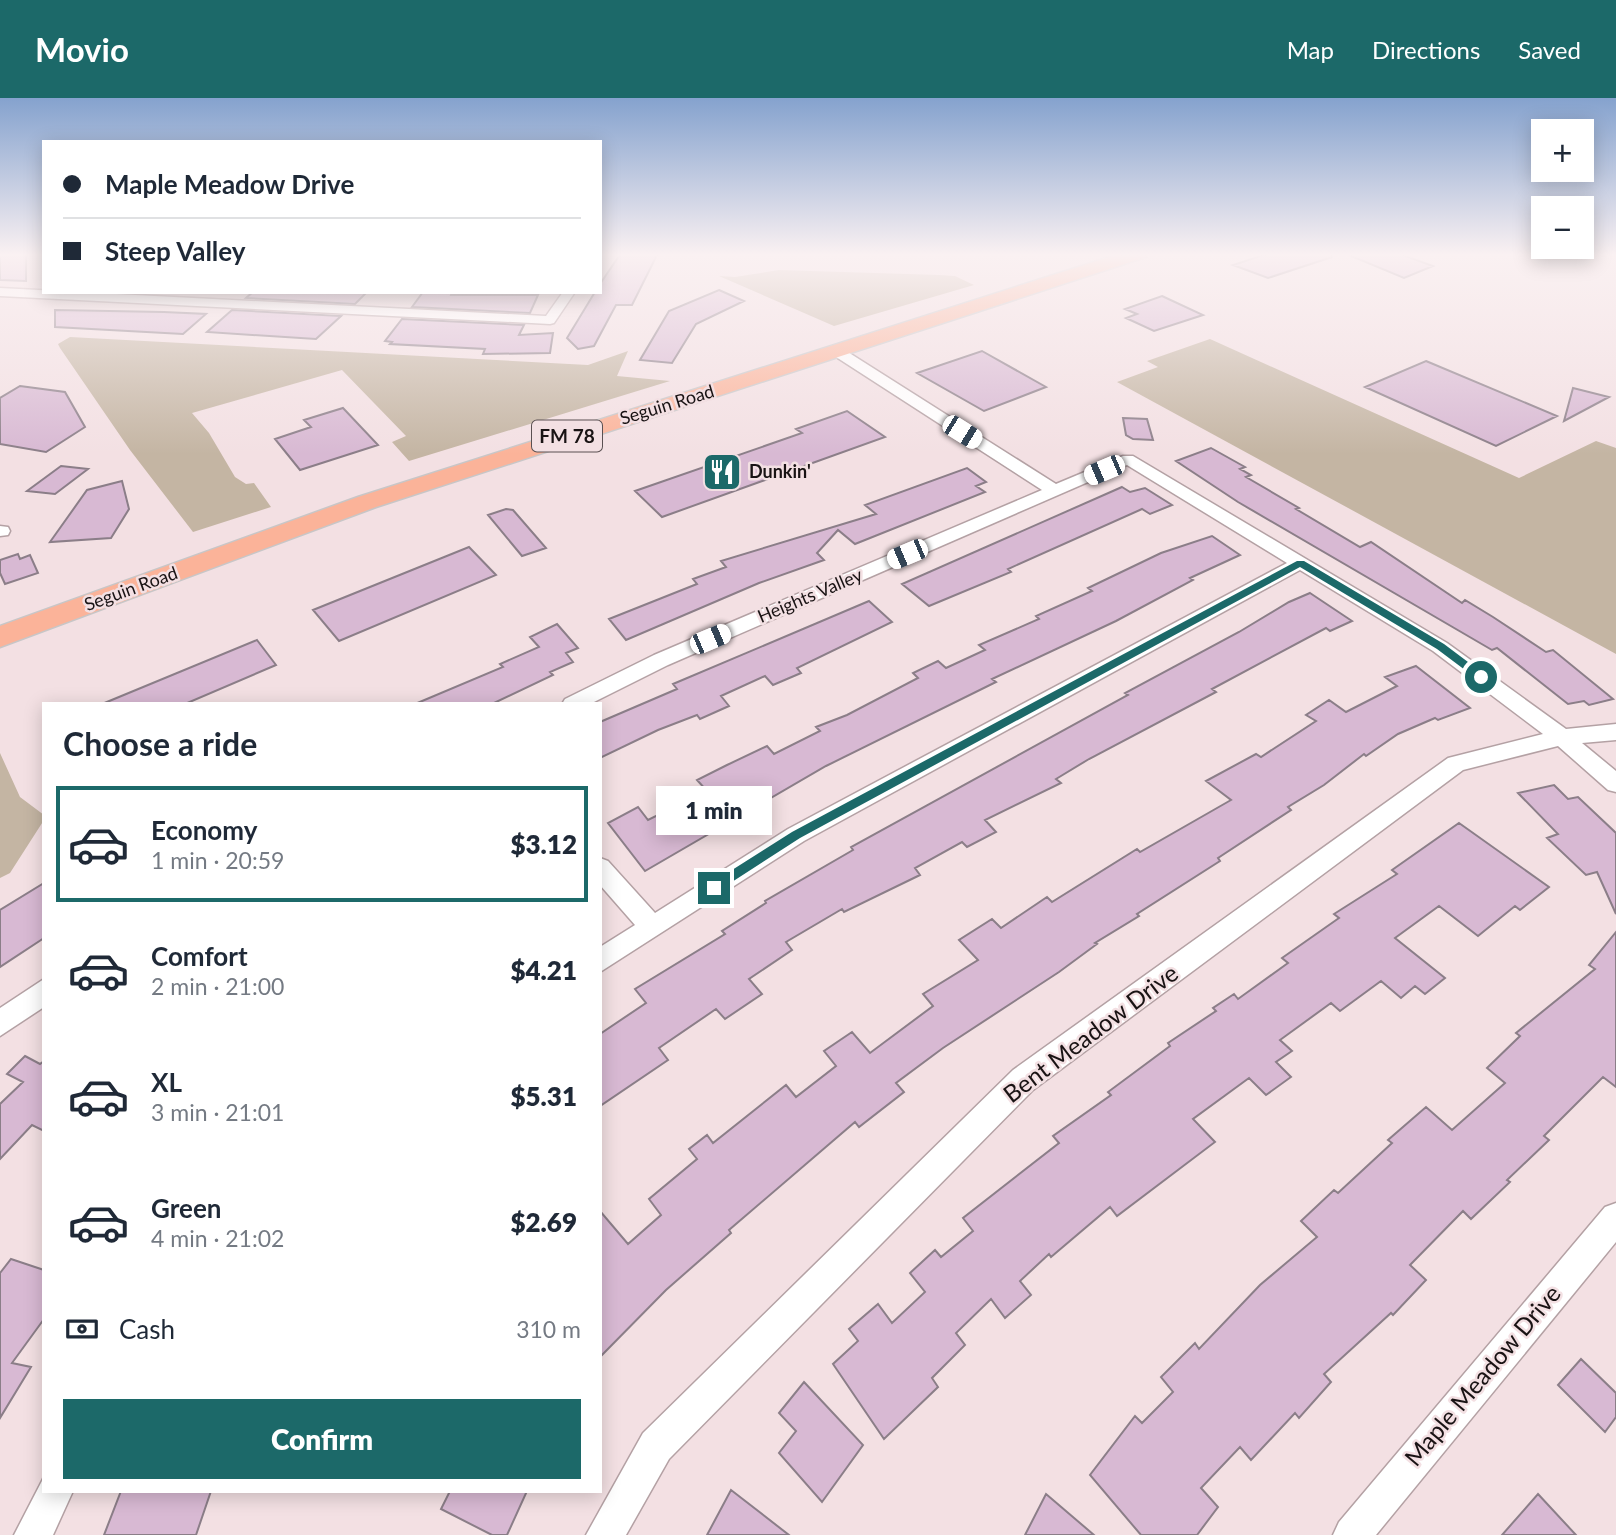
<!DOCTYPE html>
<meta charset="utf-8">
<style>
body{margin:0;font-family:Lato,sans-serif;background:#f6f6f7;color:#1f2937;height:100vh;display:flex;flex-direction:column;font-size:26px;white-space:nowrap}
*{box-sizing:border-box;margin:0}
p{font-size:23px;color:#747a83}
.icon{flex:none;width:38px;height:38px;fill:none;stroke:currentColor;stroke-width:2;stroke-linecap:round;stroke-linejoin:round}
.map{position:relative;flex:1;overflow:hidden}
.sheet{position:absolute;left:42px;top:604px;width:560px;height:791px;display:flex;flex-direction:column;background:#fff;border-radius:0px;box-shadow:0 4px 18px #0003}
.sheet>*{flex:none}
.banner{position:absolute;left:42px;top:42px;width:560px;height:154px;border-radius:0px;box-shadow:0 4px 18px #0003;display:grid;align-content:center;height:154px;padding:0 21px;background:#fff}
.tools{position:absolute;left:1531px;top:21px;display:grid;gap:14px}
.tools a{display:grid;place-items:center;width:63px;height:63px;border-radius:0px;background:#fff;box-shadow:0 4px 18px #0003;font-size:35px}
.end{position:absolute;width:32px;height:32px;margin:-16px;border:9px solid #1c6969;background:#fff;box-shadow:0 0 0 4px #fff}
.from{border-radius:50%}
.bubble{position:absolute;height:49px;border-radius:0px;background:#fff;box-shadow:0 4px 18px #0003;font-size:23px;font-weight:800;line-height:49px;text-align:center}
.car{position:absolute;width:21px;height:42px;margin:-21px -10px;border-radius:9px;box-shadow:0 0 5px 2px #0007;background:linear-gradient(#fff 24%,#345 0 40%,#fff 0 76%,#345 0 86%,#fff 0)}
.banner b{display:flex;align-items:center;gap:24px;height:66px;font-size:26px}
.banner b+b{border-top:2px solid #e0e1e3}
.banner i{width:18px;height:18px;background:#1f2937}
ul{padding:0;list-style:none}
li{display:flex;align-items:center;gap:21px;height:116px;margin:0 14px 10px;padding:0 7px;border:4px solid transparent;border-radius:0px}
li div{flex:1}
li b{display:block;font-size:26px}
li em{font-style:normal;font-weight:800}
li.on{border-color:#1c6969}
li>.icon{width:63px;height:63px;stroke-width:1.5}
h2{padding:0 21px;font-size:32px;line-height:84px}
.pay{display:flex;align-items:center;gap:18px;height:77px;padding:0 21px;font-size:26px}
.pay p{margin-inline-start:auto}
.button{display:flex;gap:14px;margin-top:auto;padding:14px 21px}
.button a{flex:1;height:80px;border-radius:0px;background:#1c6969;color:#fff;font-size:28px;font-weight:800;line-height:80px;text-align:center}
header{display:flex;align-items:center;gap:42px;box-sizing:border-box;height:98px;padding:0 35px;background:#1c6969;color:#fff}
header strong{font-size:33px}
nav{display:flex;gap:38px;margin-inline-start:auto;font-size:24px}
.map>svg:first-child{display:block}
.green{fill:#c4b5a3}
.building{fill:#d8b9d3;stroke:#8b7e88;stroke-width:2}
.lines{fill:none;stroke-linecap:round;stroke-linejoin:round}
.street-casing{stroke:#b4a1a4;stroke-width:3}
.primary-casing{stroke:#c8c6c7;stroke-width:3}
.street{fill:#fff;fill-rule:evenodd}
.primary{fill:#fbb399;fill-rule:evenodd}
.route{fill:#1c6969}
.labels{text-anchor:middle;stroke-width:5;stroke-linejoin:round;paint-order:stroke}
.far-street-label{font-size:18px;fill:#191314;stroke:#f3e0e3}
.far-poi-label{font-size:18px;font-weight:bold;fill:#191314;stroke:#f3e0e3;text-anchor:start}
.shield{fill:#f3e0e3;stroke:#5a5052;stroke-width:2}
.shield-label{font-size:19px;font-weight:bold;fill:#191314}
.near-street-label{font-size:24px;fill:#191314;stroke:#f3e0e3}
</style>
<header>
<strong>Movio</strong>
<nav><a>Map</a><a>Directions</a><a>Saved</a></nav>
</header>
<div class="map">
<svg width="1616" height="1437" viewBox="0 0 1616 1437">
<rect width="100%" height="100%" fill="#f3e0e3"/>
<path class="green" d="M 779,172 L 939,177 L 955,178 L 974,187 L 834,228 L 719,178 L 735,179 Z
M 70,239 L 588,267 L 628,253 L 617,278 L 670,283 L 409,363 L 392,344 L 406,338 L 342,272 L 192,315 L 209,335 L 235,379 L 246,386 L 254,385 L 271,409 L 193,434 L 130,352 L 60,250 L 58,246 Z
M 1210,241 L 1519,380 L 1596,343 L 1616,350 L 1616,556 L 1117,284 L 1158,269 L 1147,263 Z
M 0,655 L 20,699 L 44,717 L 44,722 L 10,775 L 0,780 Z"/>
<path class="building" d="M 0,155 L 26,155 L 26,183 L 0,182 Z
M 621,155 L 658,155 L 632,207 L 616,207 L 594,248 L 578,251 L 567,240 L 595,194 L 600,194 L 600,186 Z
M 1270,155 L 1331,155 L 1332,159 L 1268,180 L 1233,167 Z
M 1344,155 L 1397,155 L 1433,168 L 1404,180 Z
M 719,192 L 744,203 L 696,226 L 672,265 L 640,262 L 669,213 Z
M 253,194 L 367,194 L 355,206 L 246,200 Z
M 423,194 L 452,194 L 451,197 L 538,197 L 530,215 L 412,209 Z
M 1162,198 L 1203,217 L 1154,233 L 1126,220 L 1137,216 L 1125,211 Z
M 55,212 L 164,214 L 206,216 L 183,236 L 55,229 Z
M 232,212 L 341,218 L 316,241 L 207,234 Z
M 402,221 L 524,227 L 519,237 L 553,235 L 550,255 L 483,256 L 485,251 L 390,246 L 392,244 L 385,243 Z
M 982,253 L 1046,289 L 984,313 L 917,275 Z
M 1426,263 L 1557,318 L 1496,348 L 1365,289 Z
M 20,288 L 65,294 L 85,329 L 46,354 L 0,346 L 0,300 Z
M 1573,290 L 1609,299 L 1564,323 Z
M 343,310 L 378,347 L 300,372 L 275,341 L 311,329 L 304,322 Z
M 847,313 L 885,339 L 662,419 L 635,393 L 802,335 L 796,331 Z
M 1123,320 L 1147,321 L 1153,342 L 1133,341 L 1126,337 Z
M 1211,350 L 1245,369 L 1240,371 L 1251,377 L 1246,379 L 1299,410 L 1296,411 L 1360,449 L 1371,444 L 1462,505 L 1465,502 L 1493,519 L 1546,554 L 1553,552 L 1613,601 L 1589,607 L 1584,603 L 1568,606 L 1497,550 L 1492,552 L 1238,404 L 1176,363 Z
M 61,368 L 88,371 L 55,396 L 27,393 Z
M 967,370 L 986,384 L 976,388 L 985,394 L 855,446 L 838,432 L 817,455 L 824,462 L 759,485 L 626,542 L 609,521 L 697,486 L 693,481 L 726,469 L 721,463 L 876,416 L 865,407 Z
M 122,383 L 129,411 L 111,440 L 50,444 L 87,392 Z
M 1122,389 L 1130,394 L 1145,390 L 1172,407 L 1150,416 L 1142,411 L 1008,471 L 1011,474 L 929,508 L 902,486 Z
M 506,411 L 513,412 L 546,450 L 522,458 L 488,417 Z
M 1212,438 L 1240,457 L 1190,480 L 1193,482 L 1116,523 L 992,581 L 996,584 L 826,668 L 645,773 L 608,725 L 638,709 L 648,722 L 707,693 L 697,682 L 727,667 L 767,648 L 774,656 L 820,633 L 816,629 L 847,617 L 918,580 L 913,575 L 938,563 L 946,570 L 985,552 L 979,547 L 1039,521 L 1036,518 L 1092,493 L 1088,490 L 1161,455 Z
M 469,449 L 496,477 L 339,543 L 313,512 Z
M 18,456 L 20,461 L 30,457 L 38,475 L 5,486 L 0,475 L 0,462 Z
M 1310,495 L 1352,523 L 1330,533 L 1326,530 L 1212,591 L 1216,594 L 1089,661 L 1056,681 L 1061,685 L 985,722 L 996,734 L 967,749 L 962,744 L 915,770 L 920,777 L 844,814 L 842,811 L 786,844 L 792,852 L 749,881 L 762,896 L 725,921 L 716,911 L 659,950 L 668,962 L 600,1008 L 600,936 L 646,905 L 635,891 L 725,836 L 722,833 L 766,805 L 765,803 L 853,752 L 851,749 L 1128,597 L 1125,595 L 1239,534 L 1289,504 Z
M 869,503 L 892,524 L 797,570 L 801,575 L 773,587 L 765,578 L 721,598 L 729,608 L 700,621 L 697,617 L 658,632 L 600,660 L 600,624 L 677,591 L 673,586 Z
M 557,526 L 578,550 L 566,555 L 573,564 L 550,574 L 553,577 L 492,606 L 415,606 L 503,569 L 500,566 L 539,549 L 530,539 Z
M 257,542 L 276,567 L 185,606 L 102,606 Z
M 1416,568 L 1470,610 L 1438,622 L 1435,620 L 1398,636 L 1366,658 L 1364,656 L 1324,687 L 1288,709 L 1291,712 L 1218,760 L 1220,763 L 1137,816 L 1139,818 L 1095,845 L 1097,846 L 1059,874 L 943,950 L 896,985 L 904,994 L 859,1029 L 855,1024 L 729,1132 L 731,1135 L 666,1192 L 600,1259 L 600,1113 L 628,1146 L 661,1117 L 649,1101 L 697,1061 L 689,1051 L 707,1037 L 713,1045 L 786,987 L 796,999 L 836,968 L 824,953 L 852,934 L 870,955 L 933,908 L 923,896 L 978,862 L 959,842 L 992,821 L 1001,830 L 1047,799 L 1052,804 L 1137,751 L 1140,754 L 1231,702 L 1206,683 L 1256,656 L 1261,659 L 1316,623 L 1306,617 L 1329,602 L 1346,614 L 1397,588 L 1385,579 Z
M 1554,687 L 1568,701 L 1578,699 L 1616,735 L 1616,816 L 1597,774 L 1586,777 L 1547,740 L 1558,736 L 1518,695 Z
M 1459,725 L 1549,789 L 1520,812 L 1515,808 L 1478,838 L 1439,808 L 1395,840 L 1445,880 L 1425,896 L 1415,888 L 1401,900 L 1381,883 L 1340,913 L 1331,905 L 1280,942 L 1292,953 L 1276,964 L 1291,979 L 1266,997 L 1249,980 L 1193,1021 L 1215,1044 L 1117,1118 L 1110,1109 L 1051,1159 L 1049,1156 L 1020,1183 L 1031,1197 L 1005,1220 L 991,1201 L 956,1235 L 965,1247 L 932,1280 L 938,1289 L 884,1341 L 833,1266 L 858,1243 L 849,1231 L 878,1206 L 892,1225 L 925,1194 L 910,1175 L 935,1152 L 941,1159 L 973,1133 L 963,1120 L 1059,1045 L 1053,1038 L 1111,997 L 1108,994 L 1170,948 L 1168,945 L 1216,913 L 1213,910 L 1234,896 L 1238,901 L 1288,865 L 1282,860 L 1339,820 L 1334,816 L 1397,776 L 1392,772 Z
M 44,785 L 44,840 L 0,869 L 0,812 Z
M 1616,834 L 1616,989 L 1603,979 L 1544,1038 L 1549,1042 L 1507,1082 L 1510,1084 L 1471,1121 L 1463,1113 L 1410,1167 L 1426,1182 L 1393,1217 L 1391,1215 L 1324,1276 L 1331,1284 L 1299,1320 L 1295,1315 L 1251,1362 L 1240,1349 L 1201,1390 L 1218,1409 L 1197,1437 L 1141,1437 L 1090,1377 L 1135,1318 L 1142,1325 L 1173,1294 L 1161,1279 L 1195,1245 L 1199,1251 L 1260,1187 L 1317,1139 L 1301,1123 L 1334,1092 L 1338,1095 L 1392,1045 L 1388,1042 L 1426,1009 L 1452,1032 L 1505,985 L 1487,970 L 1520,938 L 1516,935 L 1595,871 L 1589,867 Z
M 25,958 L 40,966 L 44,963 L 44,1033 L 32,1027 L 0,1061 L 0,1006 L 23,984 L 7,976 Z
M 11,1161 L 44,1172 L 44,1221 L 12,1265 L 31,1269 L 0,1320 L 0,1175 Z
M 1581,1261 L 1616,1295 L 1616,1319 L 1605,1334 L 1558,1287 Z
M 804,1284 L 863,1347 L 822,1404 L 779,1355 L 796,1333 L 779,1315 Z
M 731,1392 L 789,1437 L 707,1437 Z
M 121,1393 L 211,1393 L 196,1437 L 104,1437 Z
M 450,1393 L 527,1393 L 507,1437 L 492,1437 L 441,1411 Z
M 1046,1396 L 1094,1437 L 1025,1437 Z
M 1538,1396 L 1576,1437 L 1502,1437 Z"/>
<g class="lines">
<g class="street-casing">
<path id="street" d="M 0,190 L 546,218 L 563,194 L 575,194 L 554,225 L 550,226 L 0,198 Z
M 833,251 L 843,251 L 1056,386 L 1123,358 L 1133,358 L 1447,545 L 1566,631 L 1616,626 L 1616,642 L 1582,645 L 1616,673 L 1616,694 L 1608,692 L 1558,648 L 1463,672 L 1033,992 L 669,1361 L 626,1437 L 586,1437 L 643,1335 L 1013,972 L 1448,660 L 1543,636 L 1433,553 L 1300,472 L 804,743 L 600,874 L 600,849 L 635,827 L 600,787 L 600,760 L 608,763 L 655,815 L 788,731 L 1287,465 L 1127,367 L 668,567 L 590,606 L 562,606 L 565,601 L 654,557 L 1042,392 L 833,257 Z
M 0,428 L 8,429 L 10,433 L 8,437 L 0,438 Z
M 44,881 L 44,909 L 0,938 L 0,910 Z
M 1616,1105 L 1616,1144 L 1376,1437 L 1333,1437 L 1339,1424 L 1605,1109 Z
M 44,1379 L 44,1393 L 73,1393 L 53,1437 L 14,1437 Z"/>
</g>
<g class="primary-casing">
<path id="primary" d="M 1122,155 L 1148,155 L 1146,159 L 376,409 L 0,549 L 0,528 L 358,399 Z"/>
</g>
<use href="#street" class="street"/>
<use href="#primary" class="primary"/>
</g>
<linearGradient id="sky" x2="0" y2="1"><stop stop-color="#85a2ce"/><stop offset="0.44" stop-color="#faf1f2"/><stop offset="1" stop-color="#faf1f2" stop-opacity="0"/></linearGradient>
<rect width="1616" height="356" fill="url(#sky)"/>
<path class="route" d="M 1297,463 L 1304,463 L 1444,546 L 1484,576 L 1484,581 L 1477,581 L 1437,551 L 1300,469 L 800,740 L 718,793 L 710,793 L 710,786 L 792,734 Z"/>
<defs>
<g id="restaurant-square" transform="scale(2.0125)"><rect x="-9" y="-9" width="18" height="18" rx="4" fill="#1c6969" stroke="#f3e0e3"/><path d="M-5-6h1v4h1v-4h1v4h1v-4h1v5L-1.5 .5V6h-2V.5L-5-1ZM5-6V6H3V1.5H1.5Q1.5-4 5-6Z" fill="#fff"/></g>
</defs>
<g fill-rule="evenodd">
<use href="#restaurant-square" x="722" y="374"/>
</g>
<g class="labels">
<g class="far-street-label">
<text transform="translate(667 307) rotate(-17)" y="6">Seguin Road</text>
<text transform="translate(131 491) rotate(-20)" y="6">Seguin Road</text>
<text transform="translate(810 498) rotate(-23)" y="6">Heights Valley</text>
</g>
<g class="far-poi-label">
<text x="749" y="380">Dunkin'</text>
</g>
<rect class="shield" x="532" y="322.5" width="70" height="31" rx="5"/>
<g class="shield-label">
<text x="567" y="345">FM 78</text>
</g>
<g class="near-street-label">
<text transform="translate(1091 936) rotate(-37)" y="8">Bent Meadow Drive</text>
<text transform="translate(1483 1278) rotate(-50)" y="8">Maple Meadow Drive</text>
</g>
</g>
</svg>
<div class="tools">
<a>+</a>
<a>−</a>
</div>
<i class="end from" style="left:1481px;top:579px"></i>
<i class="end" style="left:714px;top:790px"></i>
<div class="bubble" style="left:656px;top:688px;width:116px">1 min</div>
<i class="car" style="left:962px;top:334px;rotate:122deg"></i>
<i class="car" style="left:1104px;top:372px;rotate:247deg"></i>
<i class="car" style="left:907px;top:456px;rotate:247deg"></i>
<i class="car" style="left:710px;top:541px;rotate:67deg"></i>
<div class="banner">
<b><i class="from"></i>Maple Meadow Drive</b>
<b><i></i>Steep Valley</b>
</div>
<section class="sheet">
<h2>Choose a ride</h2>
<ul>
<li class="on"><svg class="icon" aria-label="car" viewBox="0 0 24 24"><path d="M5 17H2v-5l4-1 3-4h7l3 4 3 1v5h-3M9 17h6M6 11h13"/><circle cx="7" cy="17" r="2"/><circle cx="17" cy="17" r="2"/></svg><div><b>Economy</b><p>1 min · 20:59</p></div><em>$3.12</em></li>
<li><svg class="icon" aria-label="car" viewBox="0 0 24 24"><path d="M5 17H2v-5l4-1 3-4h7l3 4 3 1v5h-3M9 17h6M6 11h13"/><circle cx="7" cy="17" r="2"/><circle cx="17" cy="17" r="2"/></svg><div><b>Comfort</b><p>2 min · 21:00</p></div><em>$4.21</em></li>
<li><svg class="icon" aria-label="car" viewBox="0 0 24 24"><path d="M5 17H2v-5l4-1 3-4h7l3 4 3 1v5h-3M9 17h6M6 11h13"/><circle cx="7" cy="17" r="2"/><circle cx="17" cy="17" r="2"/></svg><div><b>XL</b><p>3 min · 21:01</p></div><em>$5.31</em></li>
<li><svg class="icon" aria-label="car" viewBox="0 0 24 24"><path d="M5 17H2v-5l4-1 3-4h7l3 4 3 1v5h-3M9 17h6M6 11h13"/><circle cx="7" cy="17" r="2"/><circle cx="17" cy="17" r="2"/></svg><div><b>Green</b><p>4 min · 21:02</p></div><em>$2.69</em></li>
</ul>
<div class="pay"><svg class="icon" aria-label="cash" viewBox="0 0 24 24"><path d="M3 7h18v10H3z"/><circle cx="12" cy="12" r="2"/></svg>Cash<p>310 m</p></div>
<div class="button"><a>Confirm</a></div>
</section>
</div>
